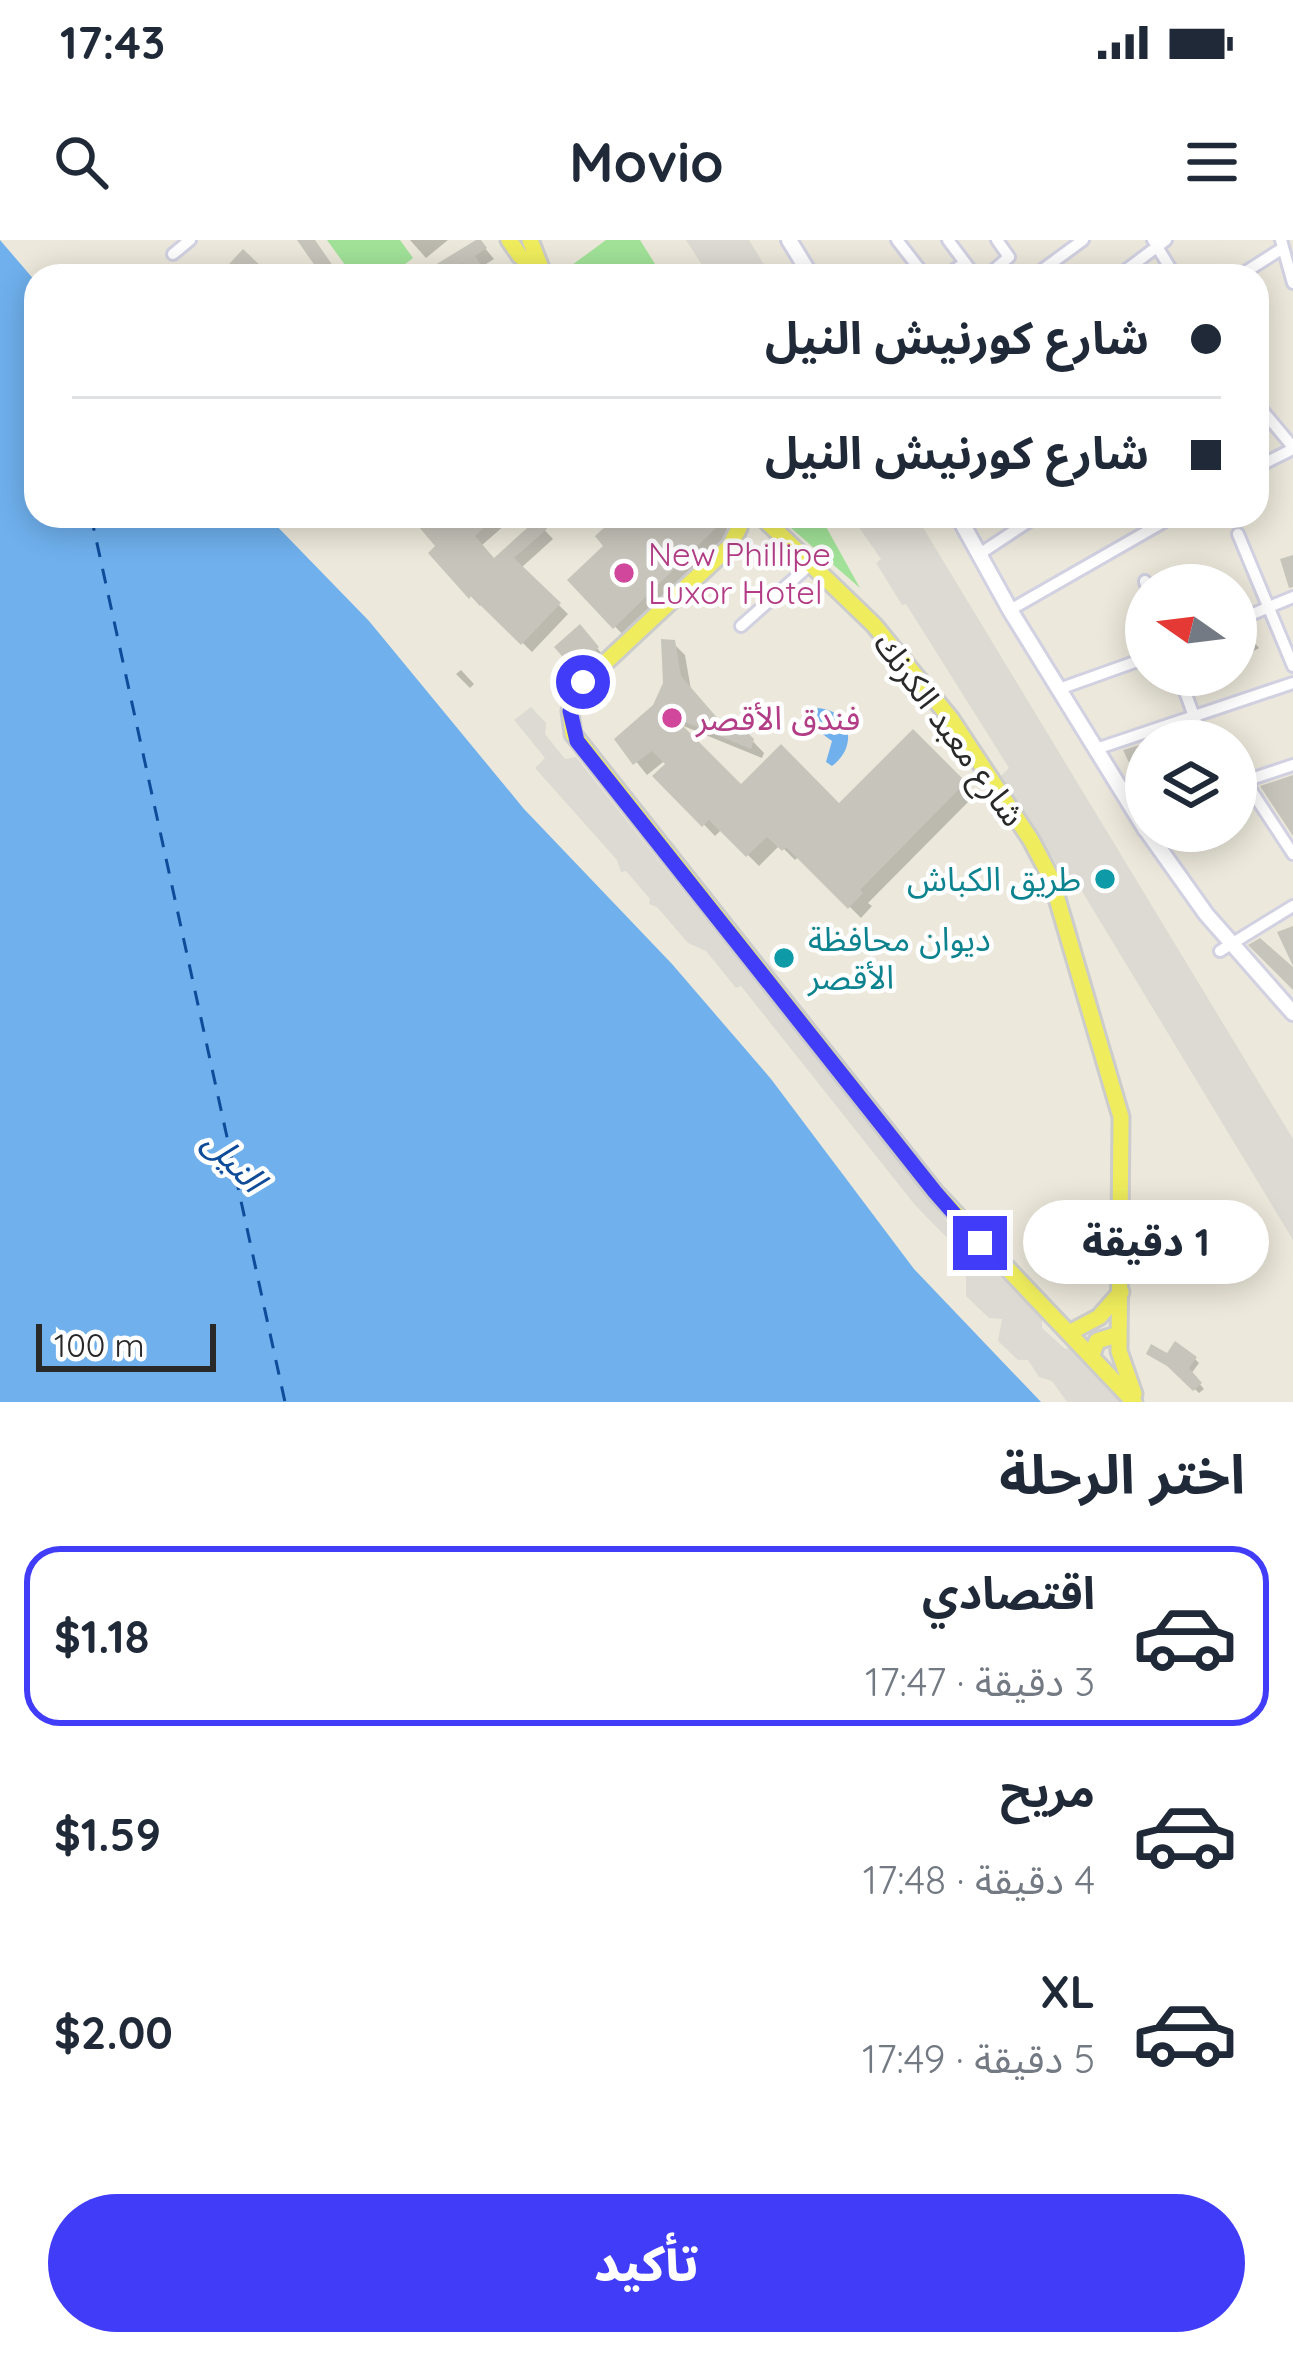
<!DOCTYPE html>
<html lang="ar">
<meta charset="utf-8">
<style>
body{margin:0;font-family:Quicksand,"Noto Sans Arabic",sans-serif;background:#f2f2f3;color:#1f2937;direction:rtl;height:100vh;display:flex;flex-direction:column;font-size:45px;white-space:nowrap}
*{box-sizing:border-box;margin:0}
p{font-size:39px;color:#747a83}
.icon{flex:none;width:66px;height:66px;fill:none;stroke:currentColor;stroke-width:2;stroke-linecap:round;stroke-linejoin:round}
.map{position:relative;height:1162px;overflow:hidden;direction:ltr}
.sheet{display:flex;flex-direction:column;background:#fff;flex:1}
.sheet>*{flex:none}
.top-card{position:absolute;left:24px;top:24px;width:1245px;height:264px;border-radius:36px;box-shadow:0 6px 30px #0003;direction:rtl;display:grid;align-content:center;height:264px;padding:0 48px;background:#fff}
.needle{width:78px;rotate:284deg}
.controls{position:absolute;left:1125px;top:324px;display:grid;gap:24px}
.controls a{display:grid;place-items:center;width:132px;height:132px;border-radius:50%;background:#fff;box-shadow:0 6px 30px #0003;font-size:60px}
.scale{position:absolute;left:36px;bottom:30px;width:180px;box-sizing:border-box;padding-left:12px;border:6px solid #292929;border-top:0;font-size:33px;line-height:42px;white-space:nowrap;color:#292929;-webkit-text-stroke:9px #fff;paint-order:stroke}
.end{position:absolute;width:54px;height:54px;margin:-27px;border:15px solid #413cf8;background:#fff;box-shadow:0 0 0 6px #fff}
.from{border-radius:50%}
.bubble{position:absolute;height:84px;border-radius:42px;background:#fff;box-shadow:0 6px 30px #0003;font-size:39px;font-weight:800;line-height:84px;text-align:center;direction:rtl}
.top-card b{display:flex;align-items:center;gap:42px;height:114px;font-size:45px}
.top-card b+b{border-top:3px solid #e0e1e3}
.top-card i{width:30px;height:30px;background:#1f2937}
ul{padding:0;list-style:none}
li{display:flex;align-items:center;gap:36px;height:180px;margin:0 24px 18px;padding:0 24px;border:6px solid transparent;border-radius:36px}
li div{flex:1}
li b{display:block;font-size:45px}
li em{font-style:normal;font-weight:800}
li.selected{border-color:#413cf8}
li>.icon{width:108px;height:108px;stroke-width:1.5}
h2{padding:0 48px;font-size:54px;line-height:144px}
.primary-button{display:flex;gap:24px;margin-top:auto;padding:24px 48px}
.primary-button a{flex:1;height:138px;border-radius:72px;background:#413cf8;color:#fff;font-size:48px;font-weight:800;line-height:138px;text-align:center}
.status{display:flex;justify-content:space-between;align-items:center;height:84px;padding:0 60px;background:#fff;direction:ltr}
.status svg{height:33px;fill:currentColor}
header{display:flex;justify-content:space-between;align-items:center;height:156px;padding:0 48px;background:#fff;font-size:54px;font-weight:800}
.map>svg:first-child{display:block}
.green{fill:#a1e298}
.plaza{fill:#dcdad2}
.water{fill:#6fb0ed}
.shadow{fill:#0003}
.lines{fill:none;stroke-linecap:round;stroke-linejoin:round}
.ferry{stroke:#0e4b99;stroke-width:3;stroke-dasharray:15 12;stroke-linecap:butt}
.building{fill:#c7c5bb}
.minor-casing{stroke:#d1d1e2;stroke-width:16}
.secondary-casing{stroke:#d1d1e2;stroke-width:20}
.primary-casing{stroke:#ccc;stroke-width:21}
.minor{stroke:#fff;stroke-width:10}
.secondary{stroke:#fff;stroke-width:14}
.primary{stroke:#efed5d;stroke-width:15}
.route{stroke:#413cf8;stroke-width:15}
.hotel-dot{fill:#d1479c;stroke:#fff;stroke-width:4.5}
.culture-dot{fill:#0f9aa8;stroke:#fff;stroke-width:4.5}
.labels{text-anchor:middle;stroke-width:9;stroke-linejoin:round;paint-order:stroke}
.hotel-label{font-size:33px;fill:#b23c85;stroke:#fff;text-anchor:start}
.street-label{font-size:33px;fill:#292929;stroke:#fff}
.culture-label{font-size:33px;fill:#0d838f;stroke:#fff;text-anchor:end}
.water-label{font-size:36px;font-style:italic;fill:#0e4b99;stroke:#fff}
</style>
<div class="status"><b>17:43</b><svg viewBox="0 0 49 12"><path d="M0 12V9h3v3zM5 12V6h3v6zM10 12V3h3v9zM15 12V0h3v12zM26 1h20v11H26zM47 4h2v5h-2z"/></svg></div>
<header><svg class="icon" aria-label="menu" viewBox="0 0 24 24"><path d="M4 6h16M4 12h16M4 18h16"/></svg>Movio<svg class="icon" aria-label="search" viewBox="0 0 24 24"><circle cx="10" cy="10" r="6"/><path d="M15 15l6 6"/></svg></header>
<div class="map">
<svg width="1293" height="1162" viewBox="0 0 1293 1162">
<rect width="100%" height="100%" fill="#ece8db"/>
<path class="green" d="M 327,0 L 400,0 L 413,18 L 390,36 L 353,36 Z
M 606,0 L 640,0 L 660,32 L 656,36 L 580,36 L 572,25 Z
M 788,276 L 820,276 L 860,348 L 783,281 Z"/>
<path class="plaza" d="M 686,0 L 749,0 L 771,36 L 709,36 Z
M 851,276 L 916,276 L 1293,899 L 1293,1000 L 1074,638 L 1067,641 L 1001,536 L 1009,528 L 906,364 L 902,365 L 876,323 L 881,319 Z
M 531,467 L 546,483 L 545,494 L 565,519 L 576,517 L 953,989 L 1042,1077 L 1042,1088 L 1065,1109 L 1071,1108 L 1121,1162 L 1067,1162 L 1052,1141 L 1039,1137 L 1028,1120 L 1018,1120 L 998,1101 L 1002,1079 L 989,1078 L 966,1056 L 966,1035 L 959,1020 L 964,1015 L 915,965 L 741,746 L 736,748 L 706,711 L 688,703 L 657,667 L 649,664 L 650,659 L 626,631 L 621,632 L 617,620 L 535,528 L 545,518 L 514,480 Z"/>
<path class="water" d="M 0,0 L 36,42 L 36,276 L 267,276 L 369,381 L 524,569 L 672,724 L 771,839 L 914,1029 L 1041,1162 L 0,1162 Z
M 818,468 C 852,471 858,507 832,526 L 826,522 L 832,501 L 810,485 L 811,473 Z"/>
<path class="shadow" d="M 410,0 L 448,0 L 426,18 Z
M 479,1 L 494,19 L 483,26 L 489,36 L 472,32 L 466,36 L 425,36 Z
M 425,276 L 515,276 L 481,306 L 495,321 L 536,284 L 529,276 L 545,276 L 538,283 L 553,299 L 521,328 L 568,374 L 532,412 L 482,363 L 480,366 L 432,313 L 439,307 Z
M 621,276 L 714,276 L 731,293 L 625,397 L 571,340 L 608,306 Z
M 580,389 L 604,416 L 584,436 L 558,407 Z
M 1246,393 L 1259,408 L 1245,416 L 1236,407 L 1236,397 Z
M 673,403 L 685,415 L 691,450 L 719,483 L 743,491 L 764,513 L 762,518 L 676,483 L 741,549 L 839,567 L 913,493 L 975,555 L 868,663 L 872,666 L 861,678 L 799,616 L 795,620 L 780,605 L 759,626 L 722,589 L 715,596 L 657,536 L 673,514 L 647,535 L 618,499 L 655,467 L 666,443 Z
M 461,430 L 474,444 L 470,448 L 456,434 Z
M 1186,492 L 1195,501 L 1160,501 Z
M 1168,1117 L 1195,1119 L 1199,1123 L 1191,1134 L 1204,1149 L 1199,1153 L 1175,1130 Z"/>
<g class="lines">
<path class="ferry" d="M 91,276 L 285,1162"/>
</g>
<path class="building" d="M 297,0 L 315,0 L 340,36 L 322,36 Z
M 476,0 L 481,0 L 487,8 L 475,16 L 482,26 L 471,34 L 463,23 L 444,36 L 417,36 Z
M 243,9 L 271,36 L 218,36 Z
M 420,276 L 445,276 L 455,288 L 469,276 L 496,276 L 475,296 L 494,318 L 538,278 L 547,289 L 514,318 L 561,363 L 521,405 L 471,356 L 469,359 L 428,313 L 435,306 L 414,281 Z
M 617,276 L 718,276 L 723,281 L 613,389 L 567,340 L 603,306 L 595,296 Z
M 1293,315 L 1293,347 L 1289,348 L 1280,319 Z
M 580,384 L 599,407 L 575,431 L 554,407 Z
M 661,399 L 675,400 L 681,436 L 719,480 L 744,489 L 754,499 L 751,509 L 675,478 L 741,544 L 781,504 L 839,563 L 913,489 L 966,542 L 860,650 L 863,653 L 848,669 L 786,607 L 782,611 L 767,597 L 746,617 L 709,580 L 702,587 L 652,536 L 665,524 L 652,511 L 633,525 L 614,499 L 653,465 L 663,443 Z
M 1146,503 L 1146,558 L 1123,510 Z
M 1293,535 L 1293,596 L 1260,546 Z
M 1293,686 L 1293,726 L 1277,692 Z
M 1260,698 L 1293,727 L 1293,750 L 1248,705 Z
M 1175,1101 L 1197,1117 L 1189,1128 L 1202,1143 L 1193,1151 L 1167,1126 L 1146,1114 L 1151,1104 L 1167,1113 Z"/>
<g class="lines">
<g class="minor-casing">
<path id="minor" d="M 897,0 L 925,36
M 948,0 L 975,36
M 1153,0 L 1175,36
M 1281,0 L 1293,43
M 173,14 L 190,0
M 945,36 L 965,23
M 987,36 L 1009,17 L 997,0
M 1034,36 L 1083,0
M 1118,36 L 1166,0
M 1239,36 L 1283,8
M 1257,164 L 1293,207
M 1257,227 L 1293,209
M 1238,294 L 1293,426
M 978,315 L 1037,276
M 1145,341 L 1146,345
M 1010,370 L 1174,276
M 1236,381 L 1293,357
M 741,386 L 812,323
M 1179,435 L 1203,501
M 1059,449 L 1146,418
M 1096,509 L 1293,443
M 1245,541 L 1293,614
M 1236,544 L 1293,525
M 1220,711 L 1293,666"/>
</g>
<g class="secondary-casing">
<path id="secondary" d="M 789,0 L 811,36
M 958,276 L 1010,370 L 1146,590
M 1147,591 L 1206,674 L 1293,773"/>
</g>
<g class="primary-casing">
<path id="primary" d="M 509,0 L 520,16 L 540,28
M 530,0 L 543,33
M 740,276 L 739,288 L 730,306 L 578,448 L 570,471 L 573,494 L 935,952 L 1134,1162
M 761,276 L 874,385 L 951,479 L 1031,600 L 1051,638 L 1121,877 L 1119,1111 L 1134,1154
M 1069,1093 L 1099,1077 L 1121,1052
M 1091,1117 L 1097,1101 L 1119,1094"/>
</g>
<use href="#minor" class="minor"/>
<use href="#secondary" class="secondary"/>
<use href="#primary" class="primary"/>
</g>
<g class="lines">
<path class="route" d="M 583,442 L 570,471 L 577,501 L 935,952 L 980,1003"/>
</g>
<g class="hotel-dot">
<circle cx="624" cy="333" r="12"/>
<circle cx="672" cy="478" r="12"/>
</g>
<g class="culture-dot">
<circle cx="1105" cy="639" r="12"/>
<circle cx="784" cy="718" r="12"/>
</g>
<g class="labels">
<g class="hotel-label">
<text x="648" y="326">New Phillipe<tspan x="648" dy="38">Luxor Hotel</tspan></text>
<text x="696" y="490">فندق الأقصر</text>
</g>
<g class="street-label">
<text transform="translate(950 489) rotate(54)" y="12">شارع معبد الكرنك</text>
</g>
<g class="culture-label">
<text x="1081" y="651">طريق الكباش</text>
<text x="808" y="711" text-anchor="start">ديوان محافظة<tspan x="808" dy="38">الأقصر</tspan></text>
</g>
<g class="water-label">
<text transform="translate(235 920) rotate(46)" y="13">النيل</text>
</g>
</g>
</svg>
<div class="controls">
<a><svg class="needle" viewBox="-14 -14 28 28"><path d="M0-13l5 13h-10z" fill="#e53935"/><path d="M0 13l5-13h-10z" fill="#747a83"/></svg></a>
<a><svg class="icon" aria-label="layers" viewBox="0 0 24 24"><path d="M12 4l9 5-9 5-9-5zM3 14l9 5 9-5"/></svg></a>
</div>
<div class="scale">100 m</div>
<i class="end from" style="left:583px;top:442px"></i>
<i class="end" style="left:980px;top:1003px"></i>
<div class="bubble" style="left:1023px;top:960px;width:246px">1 دقيقة</div>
<div class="top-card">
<b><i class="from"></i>شارع كورنيش النيل</b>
<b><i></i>شارع كورنيش النيل</b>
</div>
</div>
<section class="sheet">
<h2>اختر الرحلة</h2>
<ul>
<li class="selected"><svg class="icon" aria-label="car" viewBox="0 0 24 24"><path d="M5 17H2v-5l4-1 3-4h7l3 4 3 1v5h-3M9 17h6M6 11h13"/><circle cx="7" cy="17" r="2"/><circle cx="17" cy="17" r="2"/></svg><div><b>اقتصادي</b><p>3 دقيقة · 17:47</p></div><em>$1.18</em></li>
<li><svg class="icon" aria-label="car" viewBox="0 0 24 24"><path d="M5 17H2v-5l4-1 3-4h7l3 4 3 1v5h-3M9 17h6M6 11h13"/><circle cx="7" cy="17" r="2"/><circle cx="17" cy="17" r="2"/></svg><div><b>مريح</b><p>4 دقيقة · 17:48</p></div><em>$1.59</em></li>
<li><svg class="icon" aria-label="car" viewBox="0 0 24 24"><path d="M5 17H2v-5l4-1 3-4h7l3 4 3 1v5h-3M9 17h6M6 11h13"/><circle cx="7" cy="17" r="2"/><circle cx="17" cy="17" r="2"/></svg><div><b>XL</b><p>5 دقيقة · 17:49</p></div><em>$2.00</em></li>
</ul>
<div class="primary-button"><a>تأكيد</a></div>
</section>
